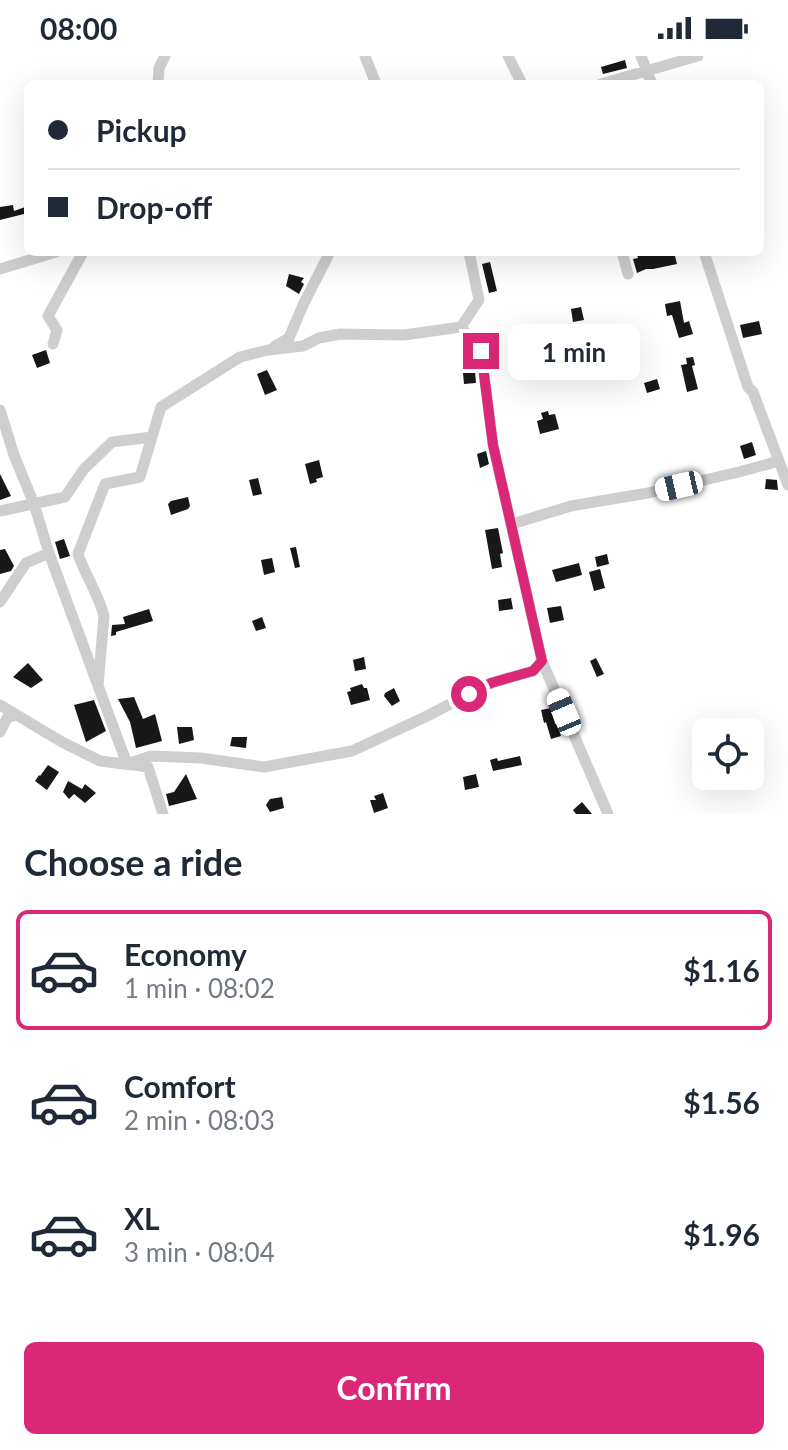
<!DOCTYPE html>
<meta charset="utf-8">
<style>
body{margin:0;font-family:Lato,sans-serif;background:#f2f2f3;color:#1f2937;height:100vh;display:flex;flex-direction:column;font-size:30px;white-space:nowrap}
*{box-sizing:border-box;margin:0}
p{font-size:26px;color:#747a83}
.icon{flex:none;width:44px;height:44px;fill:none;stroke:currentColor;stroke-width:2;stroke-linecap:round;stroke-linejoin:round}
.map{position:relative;height:758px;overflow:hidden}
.drawer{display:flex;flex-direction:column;background:#fff;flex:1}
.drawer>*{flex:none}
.banner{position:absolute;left:24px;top:24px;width:740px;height:176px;border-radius:12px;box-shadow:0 8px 32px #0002;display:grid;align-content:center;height:176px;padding:0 24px;background:#fff}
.tools{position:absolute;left:692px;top:662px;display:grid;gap:16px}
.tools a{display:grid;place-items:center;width:72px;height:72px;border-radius:12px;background:#fff;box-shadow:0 8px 32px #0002;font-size:40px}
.end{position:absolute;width:36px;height:36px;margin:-18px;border:10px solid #db2777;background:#fff;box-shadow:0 0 0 4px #fff}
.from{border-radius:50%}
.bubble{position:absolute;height:56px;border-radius:12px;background:#fff;box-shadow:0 8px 32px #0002;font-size:26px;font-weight:700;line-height:56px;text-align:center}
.car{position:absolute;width:24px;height:48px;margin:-24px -12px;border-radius:10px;box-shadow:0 0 6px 2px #0007;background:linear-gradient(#fff 24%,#345 0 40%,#fff 0 76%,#345 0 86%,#fff 0)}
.banner b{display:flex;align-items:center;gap:28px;height:76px;font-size:30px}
.banner b+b{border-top:2px solid #e0e1e3}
.banner i{width:20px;height:20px;background:#1f2937}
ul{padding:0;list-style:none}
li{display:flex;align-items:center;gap:24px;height:120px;margin:0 16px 12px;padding:0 8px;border:4px solid transparent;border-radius:12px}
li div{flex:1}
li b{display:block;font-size:30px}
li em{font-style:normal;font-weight:700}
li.selected{border-color:#db2777}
li>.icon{width:72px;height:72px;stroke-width:1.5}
h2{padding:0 24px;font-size:36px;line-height:96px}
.primary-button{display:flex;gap:16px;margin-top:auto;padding:16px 24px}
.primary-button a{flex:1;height:92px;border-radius:12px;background:#db2777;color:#fff;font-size:32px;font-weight:700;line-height:92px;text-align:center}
.status{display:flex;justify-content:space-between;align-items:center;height:56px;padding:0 40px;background:#fff;direction:ltr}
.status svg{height:22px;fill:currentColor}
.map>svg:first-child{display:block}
.building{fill:#181818}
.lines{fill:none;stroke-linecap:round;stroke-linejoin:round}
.minor{stroke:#cecece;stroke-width:11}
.route{stroke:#db2777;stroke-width:10}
</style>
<div class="status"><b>08:00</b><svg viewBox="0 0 49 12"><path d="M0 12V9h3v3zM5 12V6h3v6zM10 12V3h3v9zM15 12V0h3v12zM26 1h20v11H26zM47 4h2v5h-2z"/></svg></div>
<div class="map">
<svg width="788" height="758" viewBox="0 0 788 758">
<rect width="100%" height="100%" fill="#fff"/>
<path class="building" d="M 625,4 L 627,12 L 603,18 L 601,11 Z
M 13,149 L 14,155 L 28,150 L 28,157 L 0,164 L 0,151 Z
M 648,196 L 654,196 L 655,200 L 674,196 L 677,208 L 653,213 L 646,213 L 637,217 L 633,203 L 638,202 L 637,199 Z
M 490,206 L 497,235 L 489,237 L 482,208 Z
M 289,218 L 304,222 L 301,226 L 304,228 L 299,238 L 286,230 Z
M 680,245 L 684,267 L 689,265 L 693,278 L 679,282 L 672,259 L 667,260 L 665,248 Z
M 581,251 L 584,264 L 573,266 L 571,253 Z
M 759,265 L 762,278 L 743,282 L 740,269 Z
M 622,271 L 626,289 L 612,292 L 608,274 Z
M 46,294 L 50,307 L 37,312 L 32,299 Z
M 693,301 L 695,309 L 692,310 L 698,333 L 687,336 L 681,309 L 687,308 L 686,302 Z
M 267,314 L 277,334 L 265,339 L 257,318 Z
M 475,315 L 476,327 L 464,328 L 463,317 Z
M 657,323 L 660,333 L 647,337 L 644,327 Z
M 548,355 L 549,359 L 555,358 L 559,373 L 540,378 L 537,365 L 543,363 L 541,357 Z
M 752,386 L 756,399 L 744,403 L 740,390 Z
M 486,395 L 489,408 L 480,412 L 477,398 Z
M 319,404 L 323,421 L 316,423 L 317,426 L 310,428 L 305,408 Z
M 0,418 L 11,440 L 0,444 Z
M 258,422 L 262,438 L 253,440 L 249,424 Z
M 766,423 L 777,424 L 778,434 L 765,433 Z
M 188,441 L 190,450 L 188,453 L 171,459 L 168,448 L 171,445 Z
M 498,472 L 503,497 L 500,498 L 502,511 L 492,513 L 485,474 Z
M 64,483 L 70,500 L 60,503 L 55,486 Z
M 296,491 L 300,511 L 295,512 L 290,492 Z
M 5,493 L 14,510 L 11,515 L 0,518 L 0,494 Z
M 607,498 L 609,508 L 597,511 L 595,501 Z
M 272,502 L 275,516 L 264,519 L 261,504 Z
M 579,507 L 582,519 L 556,526 L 552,514 Z
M 600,513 L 605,532 L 594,535 L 589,516 Z
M 511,542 L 513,553 L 499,555 L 498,544 Z
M 561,550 L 564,564 L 550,567 L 547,552 Z
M 149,553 L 153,565 L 116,576 L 116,579 L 111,580 L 112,569 L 125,568 L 123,561 Z
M 262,561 L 266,572 L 256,575 L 252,565 Z
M 364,601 L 366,613 L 355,615 L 353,604 Z
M 596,602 L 604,618 L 597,621 L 590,605 Z
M 28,607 L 43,624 L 31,632 L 13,621 Z
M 362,628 L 364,632 L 367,632 L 370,644 L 351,649 L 347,636 L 351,635 L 350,632 Z
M 394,632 L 400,645 L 392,650 L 384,640 L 385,637 Z
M 134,641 L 143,663 L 155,658 L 162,685 L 136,692 L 130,666 L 118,643 Z
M 94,644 L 106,675 L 86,686 L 74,649 Z
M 551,652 L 555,668 L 557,668 L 561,680 L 551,683 L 546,666 L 544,667 L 541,654 Z
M 177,671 L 192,671 L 194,684 L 179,688 Z
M 232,681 L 247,681 L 246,692 L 230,690 Z
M 520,700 L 522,709 L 493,715 L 490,704 L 497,702 L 498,705 Z
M 48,709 L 59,716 L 47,734 L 35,725 L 39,719 L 40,720 Z
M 186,718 L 197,743 L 169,750 L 166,738 L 174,736 Z
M 476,718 L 479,731 L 465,734 L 463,721 Z
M 68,725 L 82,733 L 85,728 L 96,737 L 85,747 L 74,738 L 69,743 L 63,736 Z
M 383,737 L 388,752 L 374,757 L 370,744 L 376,744 L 374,740 Z
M 282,741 L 284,752 L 270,756 L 266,749 L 270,743 Z
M 582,746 L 592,758 L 576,758 L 573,754 Z"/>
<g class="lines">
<path class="minor" d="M 365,0 L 376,28
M 508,0 L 522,28
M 641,0 L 652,28
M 158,28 L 159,12 L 165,0
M 601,28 L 698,0
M 469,196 L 479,244 L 461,271 L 481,295 L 493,389 L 542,605
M 622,196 L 628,218
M 704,196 L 748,331 L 753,336 L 788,429
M 0,213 L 56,196
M 53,288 L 57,274 L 48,260 L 83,196
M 275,290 L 289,282 L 303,249 L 330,196
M 0,354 L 14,399 L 34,448 L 49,497 L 127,708 L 148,711 L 163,758
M 0,455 L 65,441 L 84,413 L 112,386 L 152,381
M 512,468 L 571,450 L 648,437 L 739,416 L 779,405
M 0,546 L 26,507 L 49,497
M 98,630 L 104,560 C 99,539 85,519 78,498 L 105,428 L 140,421 L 161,351 L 240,301 L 268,294 L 303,290 L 319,282 L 340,278 L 404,279 L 461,271
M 0,649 L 62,686 L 100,705 L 132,709
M 0,676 L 7,662 L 15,659
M 127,708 L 151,700 L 201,702 L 264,711 L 352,695 L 425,661 L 491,627 L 533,615 L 542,605 L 608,758"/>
</g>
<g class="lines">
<path class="route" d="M 469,638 L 491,627 L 533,615 L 542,605 L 493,389 L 481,295"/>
</g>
</svg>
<div class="tools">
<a><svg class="icon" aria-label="locate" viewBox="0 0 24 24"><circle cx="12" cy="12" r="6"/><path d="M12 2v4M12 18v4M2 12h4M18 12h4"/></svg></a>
</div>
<i class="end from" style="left:469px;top:638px"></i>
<i class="end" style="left:481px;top:295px"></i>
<div class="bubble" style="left:508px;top:268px;width:132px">1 min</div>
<i class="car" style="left:679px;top:430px;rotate:257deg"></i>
<i class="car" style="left:564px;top:656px;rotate:337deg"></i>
<div class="banner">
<b><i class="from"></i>Pickup</b>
<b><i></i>Drop-off</b>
</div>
</div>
<section class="drawer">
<h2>Choose a ride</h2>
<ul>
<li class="selected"><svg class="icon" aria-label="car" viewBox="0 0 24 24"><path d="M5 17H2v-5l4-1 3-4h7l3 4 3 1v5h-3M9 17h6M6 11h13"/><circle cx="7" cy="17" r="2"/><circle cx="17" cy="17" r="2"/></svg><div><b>Economy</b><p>1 min · 08:02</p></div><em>$1.16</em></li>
<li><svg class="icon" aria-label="car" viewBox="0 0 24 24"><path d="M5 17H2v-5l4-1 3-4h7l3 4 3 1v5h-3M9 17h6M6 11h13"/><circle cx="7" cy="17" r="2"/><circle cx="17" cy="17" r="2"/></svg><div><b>Comfort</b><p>2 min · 08:03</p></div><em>$1.56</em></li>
<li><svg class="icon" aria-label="car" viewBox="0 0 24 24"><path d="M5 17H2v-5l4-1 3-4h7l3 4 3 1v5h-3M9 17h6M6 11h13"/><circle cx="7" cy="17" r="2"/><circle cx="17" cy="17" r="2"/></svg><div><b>XL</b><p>3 min · 08:04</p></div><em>$1.96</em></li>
</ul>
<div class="primary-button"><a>Confirm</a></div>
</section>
